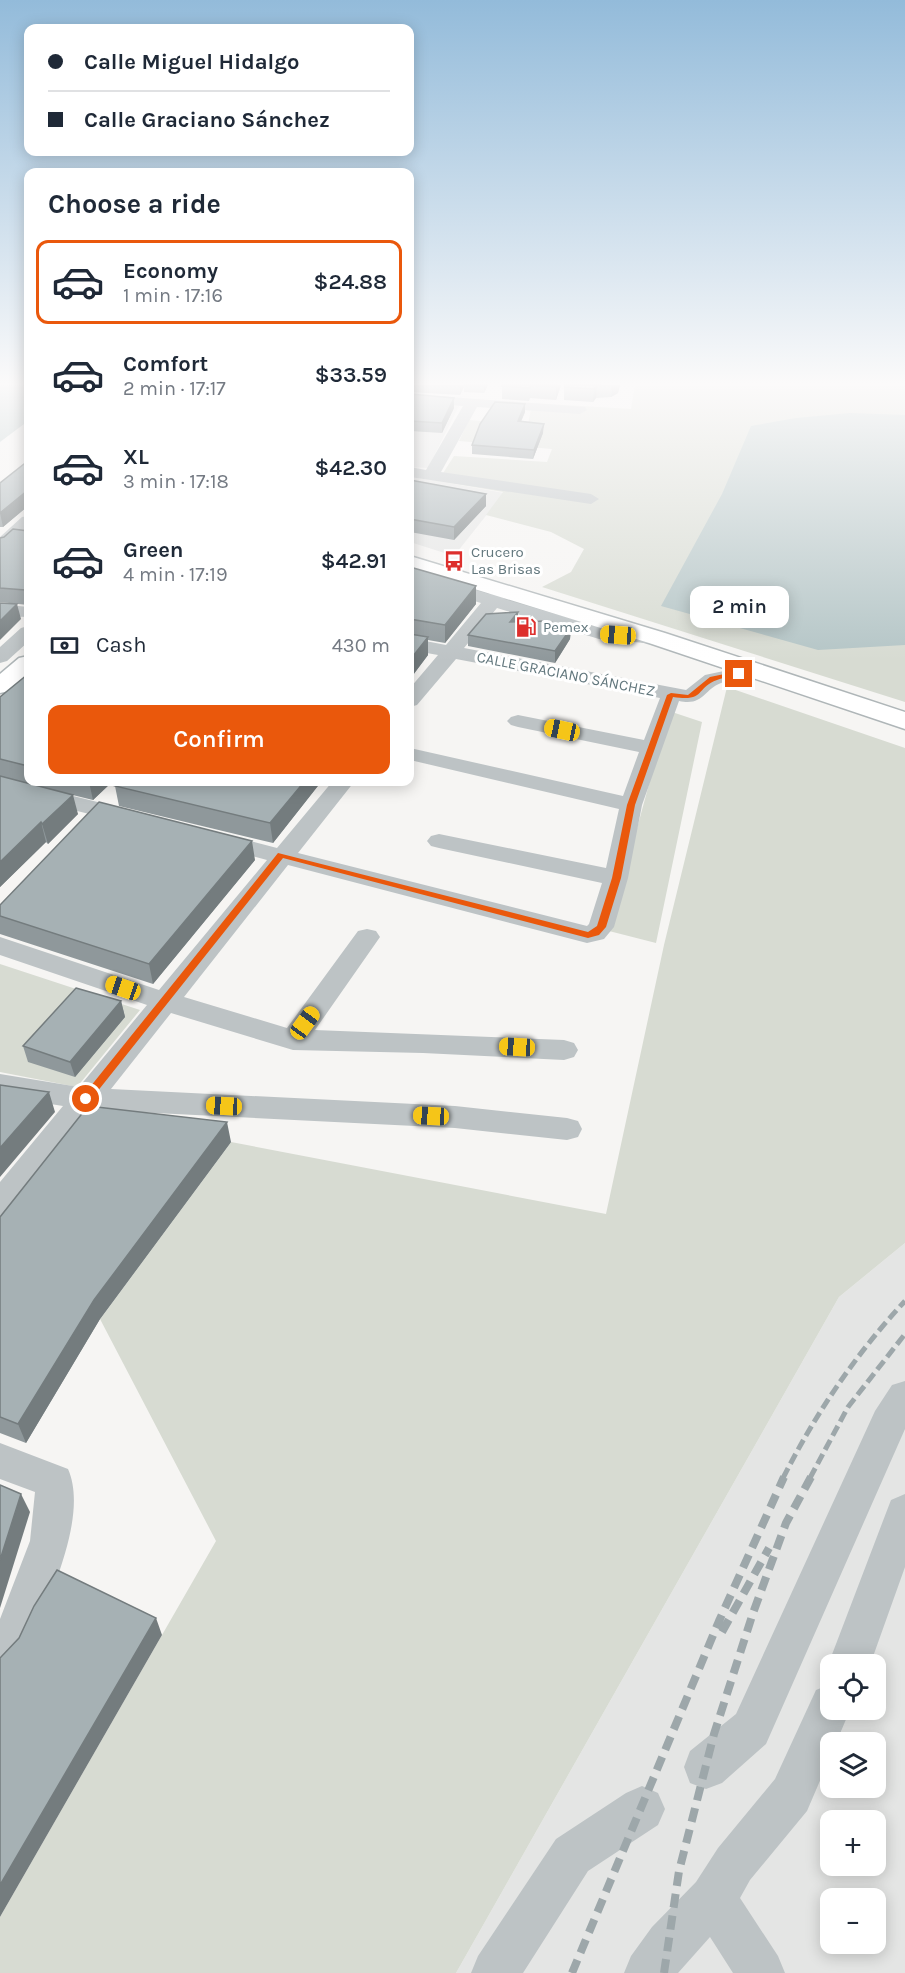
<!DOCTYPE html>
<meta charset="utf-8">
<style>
body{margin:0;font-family:Karla,sans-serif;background:#f6f6f7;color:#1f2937;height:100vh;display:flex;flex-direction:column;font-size:22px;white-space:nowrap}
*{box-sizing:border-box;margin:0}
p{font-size:20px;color:#747a83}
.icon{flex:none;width:33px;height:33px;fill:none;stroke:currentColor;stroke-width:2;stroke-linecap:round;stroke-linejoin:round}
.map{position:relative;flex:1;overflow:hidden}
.panel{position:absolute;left:24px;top:168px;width:390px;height:618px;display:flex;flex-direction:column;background:#fff;border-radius:12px;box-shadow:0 3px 15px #0003}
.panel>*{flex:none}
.top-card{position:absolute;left:24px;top:24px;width:390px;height:132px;border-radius:12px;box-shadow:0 3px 15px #0003;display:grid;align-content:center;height:132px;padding:0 24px;background:#fff}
.controls{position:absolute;left:820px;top:1654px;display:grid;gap:12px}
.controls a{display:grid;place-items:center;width:66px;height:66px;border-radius:12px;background:#fff;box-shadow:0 3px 15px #0003;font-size:30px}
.end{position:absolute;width:27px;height:27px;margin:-14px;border:8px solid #ea580c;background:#fff;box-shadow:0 0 0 3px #fff}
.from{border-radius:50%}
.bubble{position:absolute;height:42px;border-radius:12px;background:#fff;box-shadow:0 3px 15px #0003;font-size:20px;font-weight:600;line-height:42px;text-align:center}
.car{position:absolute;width:18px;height:36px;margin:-18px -9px;border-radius:8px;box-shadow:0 0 4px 2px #0007;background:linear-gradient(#f5c518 24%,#345 0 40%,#f5c518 0 76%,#345 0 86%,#f5c518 0)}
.top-card b{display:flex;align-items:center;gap:21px;height:57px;font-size:22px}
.top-card b+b{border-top:2px solid #e0e1e3}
.top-card i{width:15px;height:15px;background:#1f2937}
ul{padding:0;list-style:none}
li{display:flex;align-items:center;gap:18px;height:84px;margin:0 12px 9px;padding:0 12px;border:3px solid transparent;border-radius:12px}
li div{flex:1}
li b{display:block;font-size:22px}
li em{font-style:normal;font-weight:600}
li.active{border-color:#ea580c}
li>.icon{width:54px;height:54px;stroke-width:1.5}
h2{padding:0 24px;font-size:27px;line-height:72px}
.pay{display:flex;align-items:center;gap:15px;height:66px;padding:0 24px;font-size:22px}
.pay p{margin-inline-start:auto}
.action{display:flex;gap:12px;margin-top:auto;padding:12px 24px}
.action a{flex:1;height:69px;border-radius:12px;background:#ea580c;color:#fff;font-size:24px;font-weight:600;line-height:69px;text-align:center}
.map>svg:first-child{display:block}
.built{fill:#e4e5e4;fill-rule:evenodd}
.green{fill:#d7dbd2}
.water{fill:#b4c5c6}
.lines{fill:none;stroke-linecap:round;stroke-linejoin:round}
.major-casing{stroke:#afb6b8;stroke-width:3}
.minor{fill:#bdc3c5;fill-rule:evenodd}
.major{fill:#fff;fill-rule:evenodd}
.rail-far1{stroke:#9da7aa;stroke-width:5;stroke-dasharray:11 5;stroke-linecap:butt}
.rail{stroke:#9da7aa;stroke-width:8;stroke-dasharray:14 8;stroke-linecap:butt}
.wall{fill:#8f989b}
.shaded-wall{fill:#747c7e}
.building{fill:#a6b1b4;stroke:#747c7e;stroke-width:1.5}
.route{fill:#ea580c}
.labels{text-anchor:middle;stroke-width:6;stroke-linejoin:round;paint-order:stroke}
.far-poi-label{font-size:15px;fill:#62777d;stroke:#fff;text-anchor:start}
.far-street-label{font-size:15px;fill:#62777d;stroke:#fff}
</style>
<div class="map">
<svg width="905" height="1973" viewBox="0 0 905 1973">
<rect width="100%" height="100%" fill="#f6f5f3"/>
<path class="built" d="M 410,401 L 460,404 L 428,468 L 410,467 Z
M 410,477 L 438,481 L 504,493 L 454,556 L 410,542 Z
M 905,1243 L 905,1973 L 456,1973 L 839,1297 ZM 831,1665 L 876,1665 L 876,1710 L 831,1710 ZM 831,1743 L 876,1743 L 876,1788 L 831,1788 ZM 831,1821 L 876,1821 L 876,1866 L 831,1866 ZM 831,1899 L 876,1899 L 876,1944 L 831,1944 Z"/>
<path class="green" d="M 635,385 L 905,385 L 905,702 L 542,587 L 571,572 L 584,549 L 551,532 L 486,515 L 503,492 L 438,481 L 454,456 L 547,462 L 552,449 L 459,441 L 469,420 L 528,425 L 532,403 L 631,409 Z
M 727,687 L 905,748 L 905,1243 L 839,1297 L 456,1973 L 0,1973 L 0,1917 L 216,1541 L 100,1319 L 231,1142 L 606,1214 L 664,945 Z
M 669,711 L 702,722 L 656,943 L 609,931 Z
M 0,964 L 140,1010 L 77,1087 L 0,1072 Z"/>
<path class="water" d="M 0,385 L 28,385 L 28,421 L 0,442 Z
M 850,413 L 905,415 L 905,645 L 818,650 L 661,606 L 722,494 L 751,426 L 796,418 Z"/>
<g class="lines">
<g class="major-casing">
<path id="major" d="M 410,556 L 665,633 L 905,712 L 905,729 L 649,643 L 410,569 Z
M 28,656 L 28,675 L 9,691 L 0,693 L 0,674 L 19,658 Z"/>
</g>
<path class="minor" d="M 410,394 L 585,407 L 587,410 L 580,414 L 477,407 L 441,472 L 591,494 L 599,499 L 591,504 L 410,477 L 410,467 L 426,470 L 463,406 L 410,402 Z
M 28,516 L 28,529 L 6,550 L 0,551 L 0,537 L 22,517 Z
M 410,571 L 489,594 L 495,587 L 507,587 L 510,591 L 504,599 L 601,627 L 657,632 L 664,634 L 667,638 L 664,642 L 657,644 L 599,639 L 497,608 L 464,648 L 686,690 L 705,675 L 752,665 L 759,667 L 762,671 L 759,675 C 747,678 733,679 721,683 C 703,690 704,706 679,701 L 642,805 L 628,878 L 614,927 L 604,939 L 587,943 L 288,865 L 184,997 L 287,1028 L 358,931 L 367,929 L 376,931 L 380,937 L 315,1030 L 564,1040 L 574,1043 L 578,1050 L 574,1057 L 564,1060 L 423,1053 L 293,1050 L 171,1013 L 111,1089 L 455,1106 L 567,1118 L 578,1121 L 582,1129 L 578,1137 L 567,1140 L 455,1128 L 94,1110 L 11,1214 L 0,1218 L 0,1182 L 63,1106 L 0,1096 L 0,1074 L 79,1087 L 147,1005 L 0,955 L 0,937 L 159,990 L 267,860 L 211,845 L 207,840 L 211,835 L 219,833 L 277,848 L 332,782 L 354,782 L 298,853 L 587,926 L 589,924 L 602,883 L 439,848 L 431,846 L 427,841 L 431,836 L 439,834 L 606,868 L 619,809 L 410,760 L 410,748 L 623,796 L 639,752 L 518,727 L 511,725 L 507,721 L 511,717 L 518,715 L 644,740 L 660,698 L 456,659 L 417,705 L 410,707 L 410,688 L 438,655 L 410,650 L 410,638 L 446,645 L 481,603 L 410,582 Z
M 0,604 L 28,607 L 28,617 L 0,616 Z
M 28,626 L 28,642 L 7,661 L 0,663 L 0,647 L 21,628 Z
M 0,778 L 138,812 L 142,817 L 138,822 L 130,824 L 0,792 Z
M 905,1381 L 905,1429 L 766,1744 L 722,1783 L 706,1789 L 690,1783 L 684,1767 L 690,1751 L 736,1714 L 875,1411 L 892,1385 Z
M 0,1443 L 68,1469 C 88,1514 52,1589 37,1632 C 28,1653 21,1667 0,1676 L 0,1619 L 30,1541 L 35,1492 L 0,1479 Z
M 905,1494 L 905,1567 L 870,1665 L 831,1665 L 831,1672 L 828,1665 L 886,1513 L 891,1500 Z
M 831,1684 L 831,1710 L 850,1710 L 836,1743 L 831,1743 L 831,1755 L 807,1811 L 750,1880 L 740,1898 L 778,1956 L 785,1973 L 733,1973 L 710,1937 L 678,1973 L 624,1973 L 631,1956 L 652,1927 L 696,1882 L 718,1848 L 775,1779 L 816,1690 Z
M 642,1786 L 658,1793 L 665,1809 L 658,1825 L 588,1871 L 523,1973 L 471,1973 L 478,1956 L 556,1839 L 626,1793 Z"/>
<use href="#major" class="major"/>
<path class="rail-far1" d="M 783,1478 C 816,1413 855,1355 905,1301
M 810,1478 L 848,1407 L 905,1334"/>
<path class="rail" d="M 722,1632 L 769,1548
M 572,1973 L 719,1621 L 784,1477
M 664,1973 L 679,1871 L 714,1734 L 753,1613 L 786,1523 L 811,1477"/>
</g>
<path class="wall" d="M 410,385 L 488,385 L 484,393 L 464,392 L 464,386 L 460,395 L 410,392 Z
M 561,385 L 556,400 L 530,398 L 529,401 L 502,399 L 502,386 Z
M 564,385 L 620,385 L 618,393 L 611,397 L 596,398 L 593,402 L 564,400 Z
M 410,394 L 454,398 L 454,408 L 442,433 L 410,431 Z
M 525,404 L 525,412 L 521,422 L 543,433 L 533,459 L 472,454 L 472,445 Z
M 28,464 L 28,506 L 3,527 L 0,527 L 0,483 Z
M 410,480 L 486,506 L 454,540 L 410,532 Z
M 28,531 L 28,605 L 0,602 L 0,538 Z
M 410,567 L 476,604 L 445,643 L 428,640 L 428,655 L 410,679 Z
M 518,622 L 571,628 L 570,639 L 555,663 L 468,646 L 468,635 Z
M 28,674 L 28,782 L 112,782 L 93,800 L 32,785 L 78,814 L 48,844 L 46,842 L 0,887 L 0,697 Z
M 321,782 L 273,843 L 119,806 L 115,786 Z
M 255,860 L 153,984 L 0,934 L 0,905 Z
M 121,1001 L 125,1017 L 75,1077 L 28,1062 L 23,1046 Z
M 231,1142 L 100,1319 L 26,1443 L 0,1433 L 0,1217 Z"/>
<path class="shaded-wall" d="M 460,385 L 465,385 L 460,395 Z
M 485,385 L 488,385 L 484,393 L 484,386 Z
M 557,385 L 561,385 L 556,400 L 556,387 Z
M 597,385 L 596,398 L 593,402 L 594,389 Z
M 612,385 L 620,385 L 618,393 L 611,397 Z
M 454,398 L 454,408 L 442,433 L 442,423 Z
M 525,404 L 525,412 L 517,430 L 518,421 Z
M 544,424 L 543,433 L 533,459 L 534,450 Z
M 28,490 L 28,506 L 3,527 L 0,513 Z
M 486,494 L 486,506 L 454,540 L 454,527 Z
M 476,586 L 476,604 L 445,643 L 445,625 Z
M 17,604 L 21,619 L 0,640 L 0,621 Z
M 518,612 L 518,623 L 510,622 Z
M 571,628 L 570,639 L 555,663 L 555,651 Z
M 428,637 L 428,655 L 410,679 L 410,660 Z
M 89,782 L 112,782 L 93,800 Z
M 304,782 L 321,782 L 273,843 L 270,823 Z
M 73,795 L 78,814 L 48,844 L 42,824 Z
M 41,822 L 46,842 L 0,887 L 0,862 Z
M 252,841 L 255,860 L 153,984 L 149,964 Z
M 121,1001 L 125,1017 L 75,1077 L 70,1062 Z
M 49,1092 L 55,1112 L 0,1177 L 0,1148 Z
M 227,1122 L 231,1142 L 100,1319 L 26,1443 L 18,1424 L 94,1300 Z
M 21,1494 L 30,1512 L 0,1608 L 0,1560 Z
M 156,1618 L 162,1635 L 0,1917 L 0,1885 Z"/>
<path class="building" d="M 464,385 L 485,385 L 484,386 Z
M 503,385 L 557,385 L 556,387 L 531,385 L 530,388 L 502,386 Z
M 565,385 L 601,385 L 597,385 L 594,389 L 565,387 Z
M 410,394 L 454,398 L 442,423 L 410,421 Z
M 495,402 L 525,404 L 518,421 L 544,424 L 534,450 L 472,445 L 480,424 Z
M 24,464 L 28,464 L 28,490 L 0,513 L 0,483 Z
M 410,480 L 486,494 L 454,527 L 410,519 Z
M 13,529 L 28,531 L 28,593 L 27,595 L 25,590 L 0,588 L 0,538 L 4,537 Z
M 410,567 L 476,586 L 445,625 L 410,619 Z
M 0,603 L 17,604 L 0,621 Z
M 518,612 L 510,622 L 547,621 L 571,628 L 555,651 L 468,635 L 486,614 Z
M 410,634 L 428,637 L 410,660 Z
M 28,674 L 28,766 L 0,759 L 0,697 Z
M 0,776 L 73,795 L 42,824 L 41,822 L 0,862 Z
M 120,782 L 304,782 L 270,823 L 115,786 Z
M 99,802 L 252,841 L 149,964 L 0,916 L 0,905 Z
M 76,988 L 121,1001 L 70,1062 L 23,1046 Z
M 0,1085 L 49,1092 L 0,1148 Z
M 88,1106 L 227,1122 L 94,1300 L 18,1424 L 0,1417 L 0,1217 Z
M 0,1485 L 21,1494 L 0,1560 Z
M 57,1570 L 156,1618 L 0,1885 L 0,1658 L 19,1638 L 34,1606 Z"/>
<linearGradient id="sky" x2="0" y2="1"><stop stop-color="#93bbda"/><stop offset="0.58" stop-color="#fbfafa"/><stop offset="1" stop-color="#fbfafa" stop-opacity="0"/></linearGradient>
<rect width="905" height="661" fill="url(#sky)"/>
<path class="route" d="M 739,671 L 741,675 C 733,677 724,677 717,680 C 695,688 706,702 673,697 L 635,805 L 621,878 L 606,927 L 599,935 L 588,938 L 283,858 L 89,1102 L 82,1102 L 82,1097 L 278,853 L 588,932 L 597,926 L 612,878 L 627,805 L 667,695 L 671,693 L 688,695 L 710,677 Z"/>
<defs>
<g id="bus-bare" transform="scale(1.62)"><path d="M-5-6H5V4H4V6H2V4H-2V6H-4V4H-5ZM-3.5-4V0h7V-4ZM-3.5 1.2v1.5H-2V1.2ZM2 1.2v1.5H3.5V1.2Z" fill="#dd2f2c" stroke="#fff" stroke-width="2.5" paint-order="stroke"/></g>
<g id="fuel-bare" transform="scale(1.62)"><path d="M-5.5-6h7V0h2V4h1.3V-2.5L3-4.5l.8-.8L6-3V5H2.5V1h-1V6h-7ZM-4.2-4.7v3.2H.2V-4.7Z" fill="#dd2f2c" stroke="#fff" stroke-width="2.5" paint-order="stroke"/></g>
</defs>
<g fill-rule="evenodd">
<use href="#bus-bare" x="454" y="561"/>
<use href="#fuel-bare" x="526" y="627"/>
</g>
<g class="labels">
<g class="far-poi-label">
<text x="471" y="557">Crucero<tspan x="471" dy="17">Las Brisas</tspan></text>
<text x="543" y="632">Pemex</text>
</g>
<g class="far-street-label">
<text transform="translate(566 674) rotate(11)" y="5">CALLE GRACIANO SÁNCHEZ</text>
</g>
</g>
</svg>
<div class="controls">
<a><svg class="icon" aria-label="locate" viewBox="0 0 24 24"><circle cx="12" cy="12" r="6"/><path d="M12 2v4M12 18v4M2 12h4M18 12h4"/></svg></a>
<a><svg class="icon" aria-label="layers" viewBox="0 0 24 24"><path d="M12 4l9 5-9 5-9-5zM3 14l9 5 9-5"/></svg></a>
<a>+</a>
<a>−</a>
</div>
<i class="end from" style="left:86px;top:1099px"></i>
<i class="end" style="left:739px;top:674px"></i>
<div class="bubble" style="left:690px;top:586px;width:99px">2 min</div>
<i class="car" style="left:618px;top:635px;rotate:274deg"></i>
<i class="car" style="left:562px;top:730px;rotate:282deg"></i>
<i class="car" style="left:123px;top:988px;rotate:289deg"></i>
<i class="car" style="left:305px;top:1023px;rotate:36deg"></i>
<i class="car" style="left:517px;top:1047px;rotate:273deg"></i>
<i class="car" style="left:224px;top:1106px;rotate:273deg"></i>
<i class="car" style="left:431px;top:1116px;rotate:273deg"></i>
<div class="top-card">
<b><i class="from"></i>Calle Miguel Hidalgo</b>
<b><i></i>Calle Graciano Sánchez</b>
</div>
<section class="panel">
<h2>Choose a ride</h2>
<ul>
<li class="active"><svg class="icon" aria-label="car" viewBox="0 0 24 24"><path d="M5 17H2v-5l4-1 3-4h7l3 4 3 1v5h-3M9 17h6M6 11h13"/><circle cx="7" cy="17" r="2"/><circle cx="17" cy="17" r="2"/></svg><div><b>Economy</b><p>1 min · 17:16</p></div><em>$24.88</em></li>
<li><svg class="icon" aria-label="car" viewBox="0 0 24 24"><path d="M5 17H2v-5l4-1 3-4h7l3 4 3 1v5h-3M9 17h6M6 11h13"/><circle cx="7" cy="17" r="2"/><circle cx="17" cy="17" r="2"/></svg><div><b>Comfort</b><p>2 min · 17:17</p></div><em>$33.59</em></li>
<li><svg class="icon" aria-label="car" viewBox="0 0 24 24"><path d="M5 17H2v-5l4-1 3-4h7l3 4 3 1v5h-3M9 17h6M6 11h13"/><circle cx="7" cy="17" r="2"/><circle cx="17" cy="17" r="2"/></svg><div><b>XL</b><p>3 min · 17:18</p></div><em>$42.30</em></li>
<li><svg class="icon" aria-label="car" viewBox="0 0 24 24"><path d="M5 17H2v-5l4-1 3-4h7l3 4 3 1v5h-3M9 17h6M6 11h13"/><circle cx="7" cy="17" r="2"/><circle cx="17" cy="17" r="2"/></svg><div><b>Green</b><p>4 min · 17:19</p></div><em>$42.91</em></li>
</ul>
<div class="pay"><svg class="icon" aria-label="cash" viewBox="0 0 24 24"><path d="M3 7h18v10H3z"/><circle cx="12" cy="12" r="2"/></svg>Cash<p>430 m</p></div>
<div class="action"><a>Confirm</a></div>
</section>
</div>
